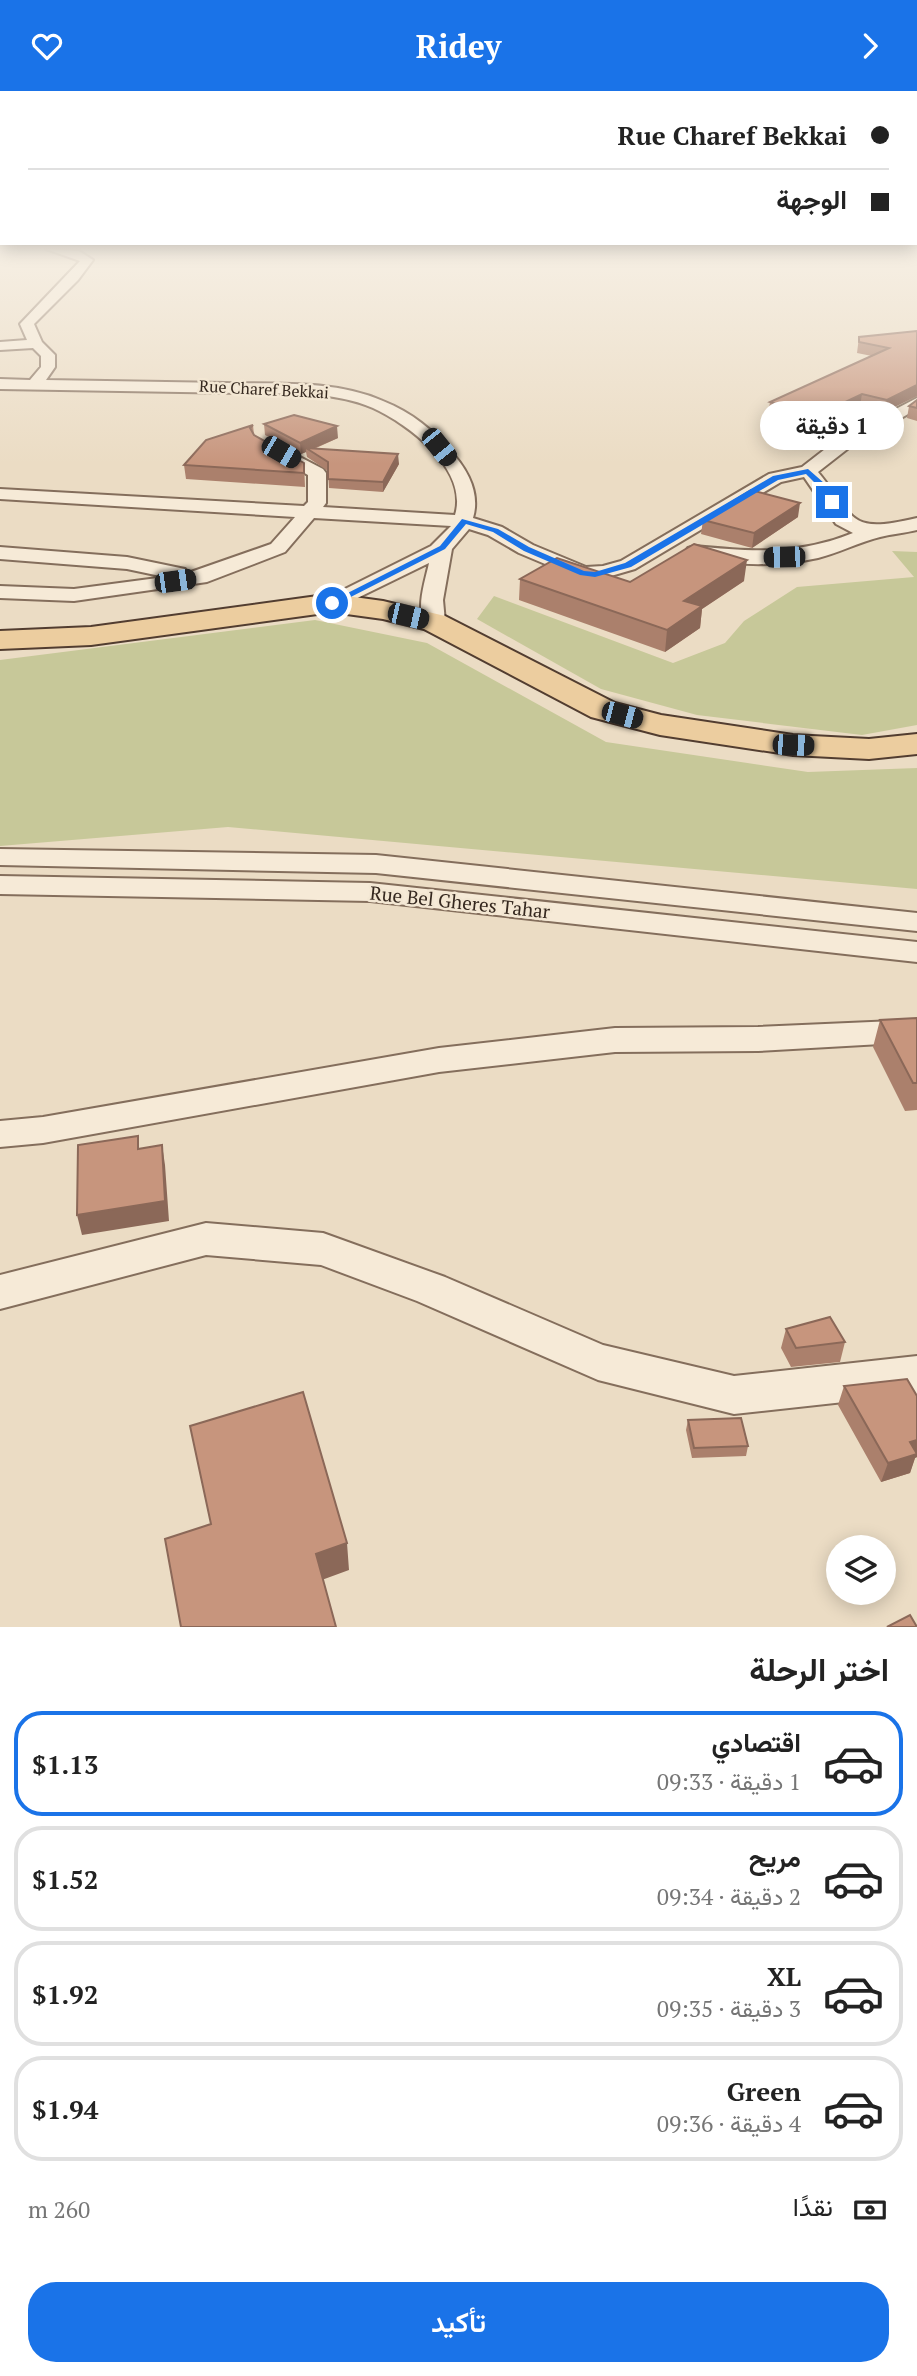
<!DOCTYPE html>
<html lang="ar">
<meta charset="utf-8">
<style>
body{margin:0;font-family:"PT Serif",Vazirmatn,serif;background:#f6f6f6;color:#222;direction:rtl;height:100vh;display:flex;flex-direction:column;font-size:26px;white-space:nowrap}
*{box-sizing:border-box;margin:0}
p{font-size:23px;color:#767676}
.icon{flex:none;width:38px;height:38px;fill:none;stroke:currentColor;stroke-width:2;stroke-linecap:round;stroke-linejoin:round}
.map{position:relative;height:1536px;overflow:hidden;direction:ltr}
.panel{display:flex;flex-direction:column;background:#fff;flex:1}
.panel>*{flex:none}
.hud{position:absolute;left:0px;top:0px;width:917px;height:154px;box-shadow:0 4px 18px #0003;direction:rtl;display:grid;align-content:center;height:154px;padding:0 28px;background:#fff}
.fabs{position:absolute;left:826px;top:1444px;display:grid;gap:14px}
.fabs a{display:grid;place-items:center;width:70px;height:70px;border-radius:50%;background:#fff;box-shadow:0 4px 18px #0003;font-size:35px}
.end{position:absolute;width:32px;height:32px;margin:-16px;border:9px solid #1a73e8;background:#fff;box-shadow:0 0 0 4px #fff}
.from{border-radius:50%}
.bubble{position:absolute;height:49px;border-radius:24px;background:#fff;box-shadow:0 4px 18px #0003;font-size:23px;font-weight:600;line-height:49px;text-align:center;direction:rtl}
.car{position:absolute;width:21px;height:42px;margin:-21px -10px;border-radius:9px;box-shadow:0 0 5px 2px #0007;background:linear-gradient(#222 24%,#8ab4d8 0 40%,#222 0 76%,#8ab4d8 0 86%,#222 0)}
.hud b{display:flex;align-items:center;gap:24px;height:66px;font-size:26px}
.hud b+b{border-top:2px solid #e0e0e0}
.hud i{width:18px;height:18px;background:#222}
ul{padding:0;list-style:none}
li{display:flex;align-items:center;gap:21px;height:105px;margin:0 14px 10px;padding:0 14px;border:4px solid #e0e0e0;border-radius:28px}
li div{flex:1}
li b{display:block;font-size:26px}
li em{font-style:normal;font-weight:600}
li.current{border-color:#1a73e8}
li>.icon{width:63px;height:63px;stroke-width:1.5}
h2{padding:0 28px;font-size:32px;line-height:84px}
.pay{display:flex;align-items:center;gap:18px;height:77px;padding:0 28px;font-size:26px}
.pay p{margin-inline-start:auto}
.primary-button{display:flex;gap:14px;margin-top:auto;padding:14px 28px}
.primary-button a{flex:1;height:80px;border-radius:28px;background:#1a73e8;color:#fff;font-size:28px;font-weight:600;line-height:80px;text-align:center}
header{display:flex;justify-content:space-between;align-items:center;height:91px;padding:0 28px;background:#1a73e8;color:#fff;font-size:32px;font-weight:600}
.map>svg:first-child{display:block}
.green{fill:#c7c899}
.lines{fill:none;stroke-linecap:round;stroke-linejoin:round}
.street-casing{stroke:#846e5c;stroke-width:4}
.primary-casing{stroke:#523d30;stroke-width:4}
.street{fill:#f6ead7;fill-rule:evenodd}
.primary{fill:#eccd9f;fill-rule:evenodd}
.wall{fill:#ab806c}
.shaded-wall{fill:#8b6858}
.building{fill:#c7957d;stroke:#8b6858;stroke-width:2}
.route{fill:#1a73e8}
.labels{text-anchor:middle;stroke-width:5;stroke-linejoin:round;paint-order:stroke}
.far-street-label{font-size:16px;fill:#35281f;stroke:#f3e7d3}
.street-label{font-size:19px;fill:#35281f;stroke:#f3e7d3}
</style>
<header><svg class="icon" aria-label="forward" viewBox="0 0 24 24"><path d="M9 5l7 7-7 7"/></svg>Ridey<svg class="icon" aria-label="heart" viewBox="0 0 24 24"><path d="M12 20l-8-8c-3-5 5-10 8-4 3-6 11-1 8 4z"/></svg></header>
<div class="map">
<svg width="917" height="1536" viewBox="0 0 917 1536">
<rect width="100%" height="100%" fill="#ebdcc4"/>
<path class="green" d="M 892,460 L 917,461 L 917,634 L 862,644 L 697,624 L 601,598 L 477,528 L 494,505 L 673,572 L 725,552 L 744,530 L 797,496 L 914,486 Z
M 315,529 L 427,552 L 606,651 L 808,681 L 917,677 L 917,798 L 228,736 L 0,755 L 0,569 Z"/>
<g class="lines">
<g class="street-casing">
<path id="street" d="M 46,158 L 79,160 L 93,169 L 78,189 L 34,233 L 42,251 L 55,264 L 55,276 L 46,289 C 106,290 166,291 226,292 C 278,293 335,289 383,310 C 411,321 435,340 454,364 C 469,381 480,404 473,427 L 502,436 L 533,454 L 586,476 L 603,475 L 621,470 L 769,383 L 802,376 L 838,348 L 917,307 L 917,318 L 850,356 L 818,381 C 857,429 848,443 917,427 L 917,439 C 905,442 892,443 880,446 C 859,451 839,462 818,467 C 778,476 728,475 688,465 L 685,461 L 688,457 L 695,455 C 753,461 798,464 853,442 L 836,433 L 804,386 L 781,391 L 635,478 L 604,487 L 576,486 L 519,462 L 488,444 L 469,438 L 452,458 L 443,509 L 445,531 L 442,536 L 426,536 C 415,518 425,491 429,472 L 339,516 L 325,516 L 321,512 L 325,508 L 431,455 L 451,435 L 314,427 L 285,461 L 207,491 L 74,510 L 0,507 L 0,495 L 74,498 L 165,486 L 127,478 L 0,468 L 0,456 L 127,466 L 185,478 L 188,482 L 271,453 L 295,426 L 0,408 L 0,398 L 304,415 L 308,411 L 308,384 L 265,360 L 262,356 L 265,352 L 271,351 L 323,378 L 326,382 L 326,412 L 323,416 L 455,424 C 469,378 408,333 373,317 C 353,308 331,305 310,303 L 0,298 L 0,288 L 30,289 L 41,276 L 41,265 L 33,257 L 0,259 L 0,251 L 27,249 L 20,233 L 80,170 Z
M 0,758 L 376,764 L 917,822 L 917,840 L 376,782 L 0,774 Z
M 0,785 L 370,792 L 917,851 L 917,871 L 370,810 L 0,803 Z
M 917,929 L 917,951 L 758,960 L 615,961 L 439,981 L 43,1052 L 0,1056 L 0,1030 L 43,1026 L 439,957 L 615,937 L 758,936 Z
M 206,1132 L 323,1142 L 445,1186 L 603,1254 L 734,1285 L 917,1265 L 917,1303 L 734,1323 L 598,1289 L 417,1210 L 321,1174 L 206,1164 L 0,1218 L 0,1184 Z"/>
</g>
<g class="primary-casing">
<path id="primary" d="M 332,503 L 383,510 L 445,525 L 615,612 L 661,624 L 793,644 L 869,648 L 917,643 L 917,663 L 869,668 L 793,664 L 660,644 L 591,626 L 424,538 L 383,528 L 332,521 L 91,554 L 0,558 L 0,540 L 91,536 Z"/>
</g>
<use href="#street" class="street"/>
<use href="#primary" class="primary"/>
</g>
<path class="wall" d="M 917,240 L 917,305 L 884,321 L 860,315 L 816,336 L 768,323 L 770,311 L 872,265 L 857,262 L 859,246 Z
M 917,309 L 917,330 L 907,327 L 909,315 Z
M 264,333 L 338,347 L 314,358 L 399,373 L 383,401 L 329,397 L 328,380 L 307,366 L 306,361 L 301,363 L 265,344 Z
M 253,334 L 254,344 L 304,372 L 305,396 L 186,388 L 184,374 Z
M 798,426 L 752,457 L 701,443 L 703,429 Z
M 520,488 L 630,491 L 744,490 L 702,518 L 700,537 L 665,561 L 519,509 Z
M 917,927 L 917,1019 L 905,1020 L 873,956 L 880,929 Z
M 786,1238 L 845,1251 L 840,1271 L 791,1276 L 781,1257 Z
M 844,1295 L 917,1305 L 917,1366 L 915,1367 L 910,1382 L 881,1391 L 838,1314 Z
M 688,1329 L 748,1355 L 746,1365 L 692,1367 L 686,1339 Z"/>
<path class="shaded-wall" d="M 917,294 L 917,305 L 884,321 L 887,309 Z
M 862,303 L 860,315 L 816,336 L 818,324 Z
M 337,335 L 338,347 L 310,359 L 306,357 L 306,361 L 301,363 L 300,352 Z
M 398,363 L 399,373 L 383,401 L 383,391 Z
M 800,412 L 798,426 L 752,457 L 754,442 Z
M 747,469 L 744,490 L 702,518 L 700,537 L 665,561 L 667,539 L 684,510 Z
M 162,1054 L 165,1074 L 169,1130 L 82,1144 L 77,1124 Z
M 917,1349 L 917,1366 L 915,1367 L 910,1382 L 881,1391 L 888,1372 L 910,1351 Z
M 347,1452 L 349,1479 L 319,1490 L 316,1463 Z"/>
<path class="building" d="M 917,240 L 917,294 L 887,309 L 862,303 L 818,324 L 770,311 L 889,257 L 859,251 L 859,246 Z
M 917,309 L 917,317 L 909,315 Z
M 294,324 L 337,335 L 300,352 L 264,333 Z
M 253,334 L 250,337 L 254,344 L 304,372 L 304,382 L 184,374 L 206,349 Z
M 306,357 L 398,363 L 383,391 L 328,388 L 328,371 Z
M 751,399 L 800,412 L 754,442 L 703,429 Z
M 694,453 L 747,469 L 684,510 L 702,515 L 667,539 L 520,488 L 557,467 L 630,491 Z
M 917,927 L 917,992 L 913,992 L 880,929 Z
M 138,1045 L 138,1058 L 162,1054 L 165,1110 L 77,1124 L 78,1054 Z
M 830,1226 L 845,1251 L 796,1257 L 786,1238 Z
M 907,1288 L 917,1305 L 917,1349 L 910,1351 L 917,1363 L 888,1372 L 844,1295 Z
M 303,1301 L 347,1452 L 316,1463 L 336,1536 L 181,1536 L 165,1448 L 211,1433 L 190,1335 Z
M 741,1327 L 748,1355 L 694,1357 L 688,1329 Z
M 910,1524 L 917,1536 L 887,1536 Z"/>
<linearGradient id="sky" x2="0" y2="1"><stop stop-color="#8db8d4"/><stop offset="0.42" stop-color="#f6efe4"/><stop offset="1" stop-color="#f6efe4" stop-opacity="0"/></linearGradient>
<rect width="917" height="373" fill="url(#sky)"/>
<path class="route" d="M 808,378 L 824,392 L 834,413 L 829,413 L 818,395 L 806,383 L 778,389 L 631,476 L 595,486 L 580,484 L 524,460 L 493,441 L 466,433 L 445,458 L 335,514 L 328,512 L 440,455 L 462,428 L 498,438 L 529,456 L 584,480 L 595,481 L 625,472 L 773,385 Z"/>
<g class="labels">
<g class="far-street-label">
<text transform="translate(264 298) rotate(3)" y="6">Rue Charef Bekkai</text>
</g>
<g class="street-label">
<text transform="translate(460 811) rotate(6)" y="7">Rue Bel Gheres Tahar</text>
</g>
</g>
</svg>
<div class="fabs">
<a><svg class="icon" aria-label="layers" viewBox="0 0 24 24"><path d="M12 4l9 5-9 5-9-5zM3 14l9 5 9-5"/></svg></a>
</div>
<i class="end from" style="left:332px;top:512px"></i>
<i class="end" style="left:832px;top:411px"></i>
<div class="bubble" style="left:760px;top:310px;width:144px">1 دقيقة</div>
<i class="car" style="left:439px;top:356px;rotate:141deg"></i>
<i class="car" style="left:281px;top:361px;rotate:120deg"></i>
<i class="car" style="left:784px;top:466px;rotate:269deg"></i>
<i class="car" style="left:175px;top:490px;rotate:82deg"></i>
<i class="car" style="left:408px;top:525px;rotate:103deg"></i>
<i class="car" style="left:622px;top:624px;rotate:105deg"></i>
<i class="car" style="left:793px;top:654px;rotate:92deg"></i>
<div class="hud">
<b><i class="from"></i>Rue Charef Bekkai</b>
<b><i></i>الوجهة</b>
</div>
</div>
<section class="panel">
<h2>اختر الرحلة</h2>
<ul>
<li class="current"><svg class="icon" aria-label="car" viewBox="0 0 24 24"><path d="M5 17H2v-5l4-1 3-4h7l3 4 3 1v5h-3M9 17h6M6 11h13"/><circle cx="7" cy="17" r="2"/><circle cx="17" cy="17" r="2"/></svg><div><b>اقتصادي</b><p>1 دقيقة · 09:33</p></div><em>$1.13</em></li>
<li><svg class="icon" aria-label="car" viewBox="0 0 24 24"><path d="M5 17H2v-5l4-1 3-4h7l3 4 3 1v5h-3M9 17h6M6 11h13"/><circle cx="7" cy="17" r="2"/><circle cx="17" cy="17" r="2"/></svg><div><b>مريح</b><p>2 دقيقة · 09:34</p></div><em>$1.52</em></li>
<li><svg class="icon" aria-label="car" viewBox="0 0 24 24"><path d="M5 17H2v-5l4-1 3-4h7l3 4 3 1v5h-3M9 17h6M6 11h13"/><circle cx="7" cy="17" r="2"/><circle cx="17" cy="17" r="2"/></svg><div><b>XL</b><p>3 دقيقة · 09:35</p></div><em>$1.92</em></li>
<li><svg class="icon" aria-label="car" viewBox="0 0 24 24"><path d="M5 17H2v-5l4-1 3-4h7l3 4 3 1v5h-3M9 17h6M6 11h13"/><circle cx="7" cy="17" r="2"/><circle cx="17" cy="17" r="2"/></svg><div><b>Green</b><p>4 دقيقة · 09:36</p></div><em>$1.94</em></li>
</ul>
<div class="pay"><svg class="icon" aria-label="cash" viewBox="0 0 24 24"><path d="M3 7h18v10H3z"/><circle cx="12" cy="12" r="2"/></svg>نقدًا<p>260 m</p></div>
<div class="primary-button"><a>تأكيد</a></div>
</section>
